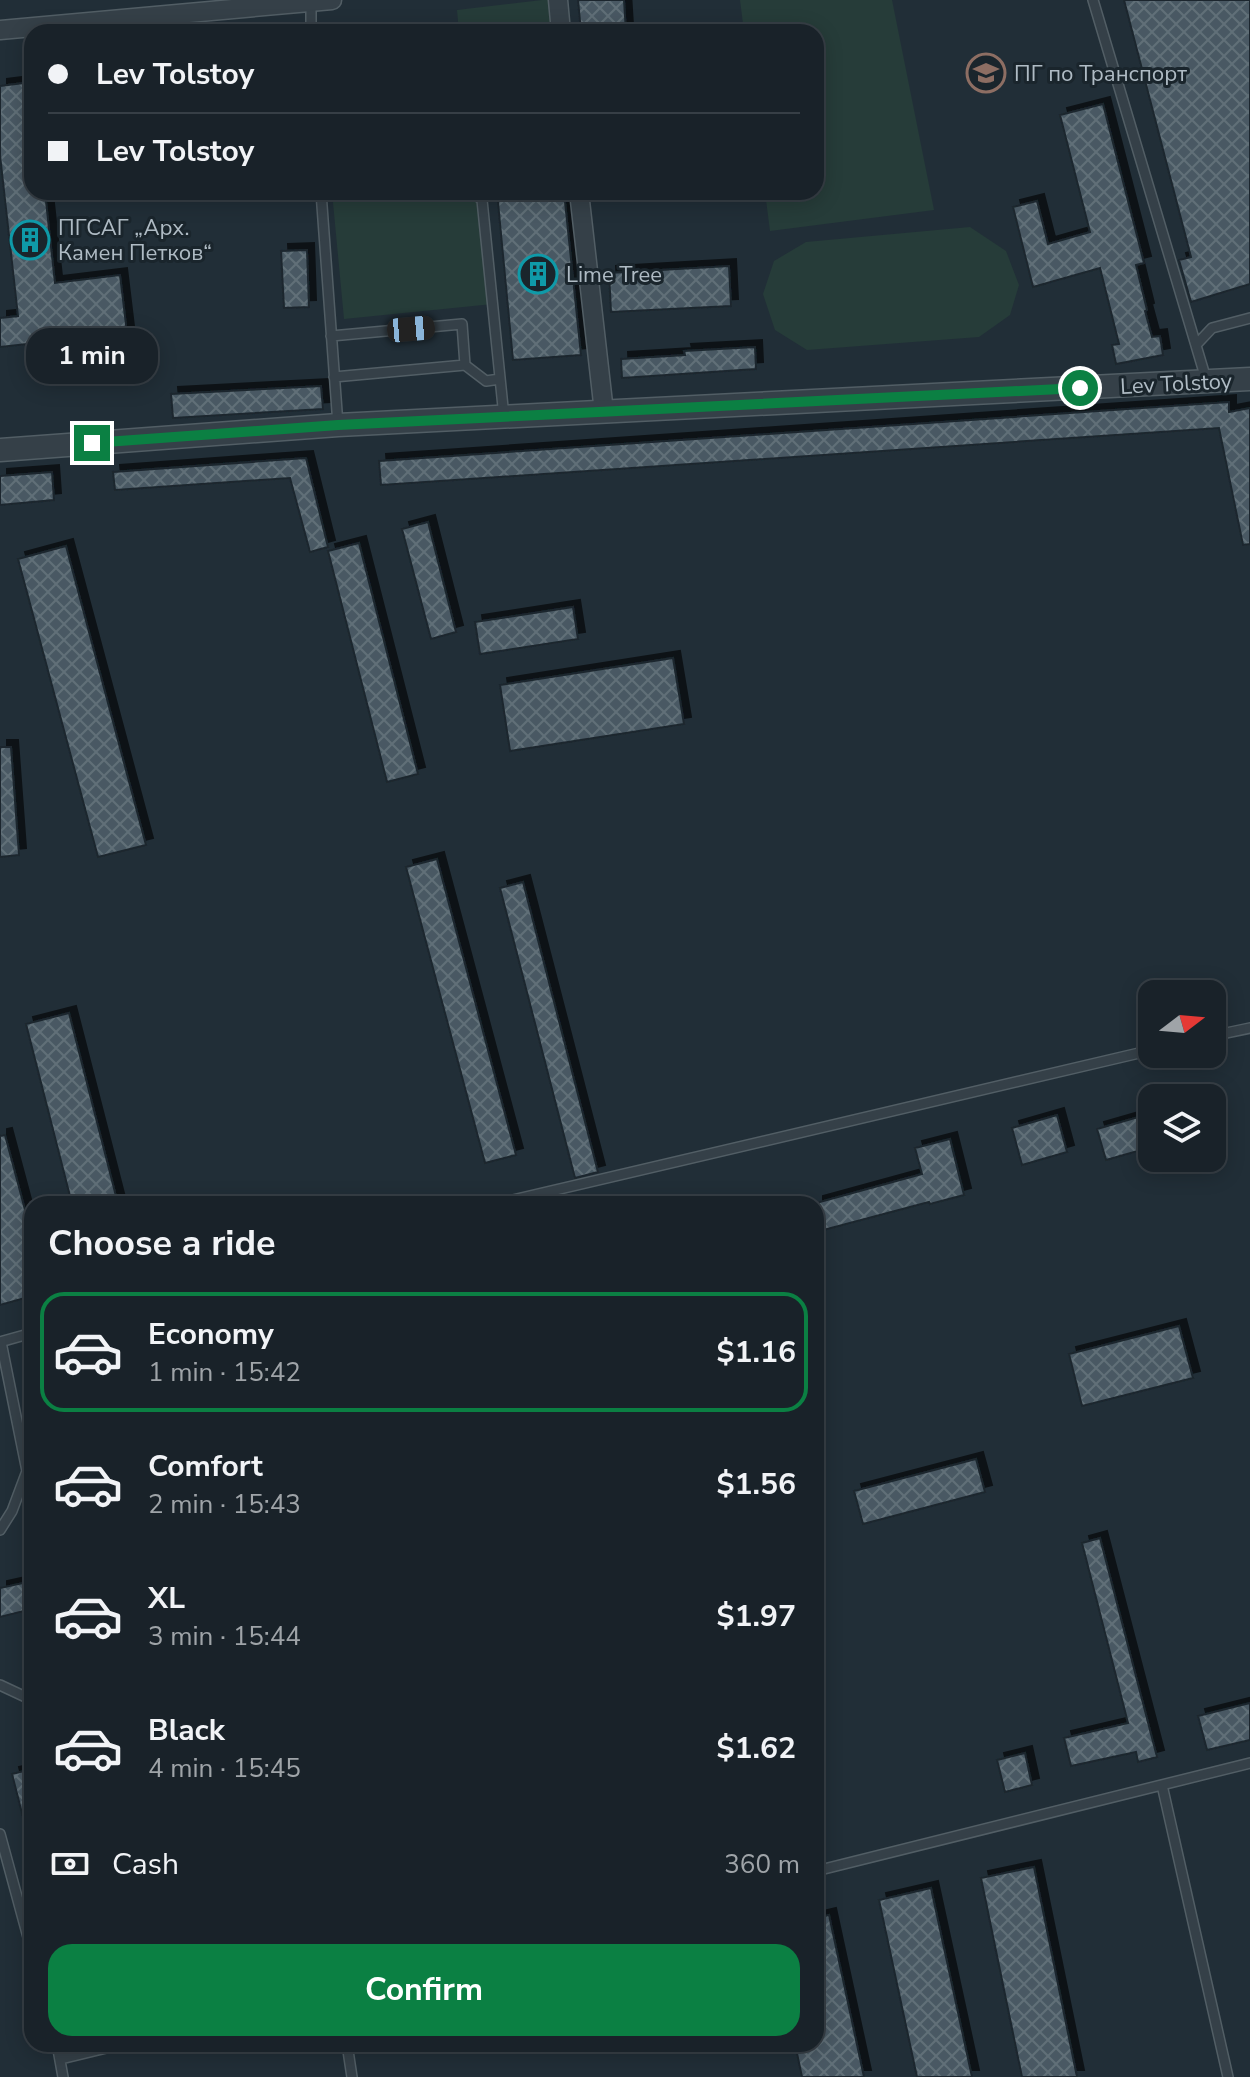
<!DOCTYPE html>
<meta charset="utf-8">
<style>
body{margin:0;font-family:"Nunito Sans",sans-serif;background:#222a31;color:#f1f3f6;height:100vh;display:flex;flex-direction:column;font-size:30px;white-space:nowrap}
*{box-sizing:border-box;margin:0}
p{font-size:26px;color:#9fa4a8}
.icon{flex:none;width:44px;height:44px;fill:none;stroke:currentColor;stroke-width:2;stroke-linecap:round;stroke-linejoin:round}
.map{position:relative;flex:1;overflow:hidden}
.panel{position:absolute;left:24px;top:1196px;width:800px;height:856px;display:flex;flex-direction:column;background:#192229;border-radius:24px;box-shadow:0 4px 20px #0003,0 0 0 2px #373f46}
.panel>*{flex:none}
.guide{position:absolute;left:24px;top:24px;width:800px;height:176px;border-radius:24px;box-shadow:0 4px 20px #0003,0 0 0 2px #373f46;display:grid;align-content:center;height:176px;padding:0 24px;background:#192229}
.needle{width:52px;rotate:74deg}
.controls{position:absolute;left:1138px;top:980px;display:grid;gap:16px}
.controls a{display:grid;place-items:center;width:88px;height:88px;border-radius:16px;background:#192229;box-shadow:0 4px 20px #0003,0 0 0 2px #373f46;font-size:40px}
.end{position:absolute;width:36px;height:36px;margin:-18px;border:10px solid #0b8043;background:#fff;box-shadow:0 0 0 4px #fff}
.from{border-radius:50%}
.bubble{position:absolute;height:56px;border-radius:24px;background:#192229;box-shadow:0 4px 20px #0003,0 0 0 2px #373f46;font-size:26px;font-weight:700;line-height:56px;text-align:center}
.car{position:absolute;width:24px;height:48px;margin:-24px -12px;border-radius:10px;box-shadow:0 0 6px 2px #0007;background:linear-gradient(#222 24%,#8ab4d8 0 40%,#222 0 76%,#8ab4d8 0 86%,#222 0)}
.guide b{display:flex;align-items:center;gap:28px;height:76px;font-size:30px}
.guide b+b{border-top:2px solid #373f46}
.guide i{width:20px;height:20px;background:#f1f3f6}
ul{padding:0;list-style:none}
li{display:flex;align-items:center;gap:24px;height:120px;margin:0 16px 12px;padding:0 8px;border:4px solid transparent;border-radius:24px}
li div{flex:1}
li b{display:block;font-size:30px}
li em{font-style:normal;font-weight:700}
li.active{border-color:#0b8043}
li>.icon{width:72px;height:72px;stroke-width:1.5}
h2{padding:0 24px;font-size:36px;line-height:96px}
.pay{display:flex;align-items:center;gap:20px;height:88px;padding:0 24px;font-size:30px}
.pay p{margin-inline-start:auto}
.action{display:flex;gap:16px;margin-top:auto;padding:16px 24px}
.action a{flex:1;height:92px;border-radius:24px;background:#0b8043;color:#fff;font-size:32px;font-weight:700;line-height:92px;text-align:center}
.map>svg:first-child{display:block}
.green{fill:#263c39}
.building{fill:url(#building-cross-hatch);stroke:#1c272e;stroke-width:2;filter:url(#shadow)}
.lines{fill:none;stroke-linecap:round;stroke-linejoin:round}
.service-casing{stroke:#525e65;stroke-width:12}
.minor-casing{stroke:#525e65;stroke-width:21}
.tertiary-casing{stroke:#525e65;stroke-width:25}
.service{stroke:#354048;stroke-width:9}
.minor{stroke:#354048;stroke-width:18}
.tertiary{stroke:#354048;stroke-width:22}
.route{stroke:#0b8043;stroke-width:10}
.labels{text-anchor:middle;stroke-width:6;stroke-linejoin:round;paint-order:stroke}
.poi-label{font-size:22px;fill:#afbbc4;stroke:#1a252c;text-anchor:start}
.street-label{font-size:22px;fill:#afbbc4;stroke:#1a252c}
</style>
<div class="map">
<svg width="1250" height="2077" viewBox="0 0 1250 2077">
<defs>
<pattern id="building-cross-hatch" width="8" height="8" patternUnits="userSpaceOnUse" patternTransform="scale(2)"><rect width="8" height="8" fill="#495963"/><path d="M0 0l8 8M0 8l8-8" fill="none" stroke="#616f78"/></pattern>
<filter id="shadow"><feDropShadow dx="7" dy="-7" stdDeviation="0" flood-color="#0009"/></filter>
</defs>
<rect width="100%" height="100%" fill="#212e37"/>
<path class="green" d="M 542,0 L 553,0 L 556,32 L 459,32 L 457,10 Z
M 740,0 L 892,0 L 934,210 L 770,231 L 765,192 L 816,192 L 816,32 L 744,32 Z
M 332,192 L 473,192 L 482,200 L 493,304 L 344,319 Z
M 970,227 L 1006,251 L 1019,285 L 1010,315 L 979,337 L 807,350 L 775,330 L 763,294 L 774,261 L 806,242 Z"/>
<path class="building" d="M 578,0 L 624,0 L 626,32 L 581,32 Z
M 1124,0 L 1250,0 L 1250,284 L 1191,302 L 1179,260 L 1191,257 Z
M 32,82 L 32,192 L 45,192 L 55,283 L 120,275 L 127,333 L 0,347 L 0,318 L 18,316 L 0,155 L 0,86 Z
M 1103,104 L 1144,263 L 1136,265 L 1147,310 L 1145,311 L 1152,337 L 1160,336 L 1163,355 L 1116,364 L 1112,345 L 1119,344 L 1100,268 L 1033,287 L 1013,207 L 1037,201 L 1048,244 L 1090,232 L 1060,115 Z
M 497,192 L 564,192 L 581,355 L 513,360 Z
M 307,250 L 309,307 L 284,308 L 281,251 Z
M 729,266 L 731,306 L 611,312 L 609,273 Z
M 755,347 L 756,369 L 622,378 L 621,359 L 685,355 L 684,351 Z
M 321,386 L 323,409 L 173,418 L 171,394 Z
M 1229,402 L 1229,412 L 1250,408 L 1250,544 L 1243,545 L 1219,428 L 381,485 L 379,461 Z
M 306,458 L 328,547 L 310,552 L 290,478 L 115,490 L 113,472 Z
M 52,472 L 54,500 L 0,505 L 0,476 Z
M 428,522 L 456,632 L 431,639 L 402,529 Z
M 359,543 L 418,774 L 387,782 L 328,551 Z
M 66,546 L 146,845 L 98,857 L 18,559 Z
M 573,607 L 578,639 L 480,654 L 475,622 Z
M 673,658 L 684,724 L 510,751 L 500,685 Z
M 0,747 L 11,747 L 19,855 L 0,857 Z
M 437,859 L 516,1155 L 485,1163 L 406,867 Z
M 523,882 L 598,1172 L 575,1178 L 500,888 Z
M 69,1013 L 118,1204 L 72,1204 L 26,1024 Z
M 1152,1113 L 1152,1147 L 1106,1160 L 1097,1129 Z
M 1057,1115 L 1067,1152 L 1022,1165 L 1012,1128 Z
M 5,1135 L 32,1236 L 32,1296 L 0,1305 L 0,1136 Z
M 950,1139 L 964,1195 L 930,1204 L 929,1202 L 816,1232 L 816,1203 L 922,1174 L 915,1148 Z
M 1179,1326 L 1193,1378 L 1082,1406 L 1069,1354 Z
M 976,1459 L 985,1492 L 863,1524 L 854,1491 Z
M 1100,1538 L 1157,1757 L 1138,1762 L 1136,1752 L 1071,1766 L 1064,1738 L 1128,1723 L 1082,1543 Z
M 32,1581 L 32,1609 L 0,1617 L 0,1588 Z
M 1250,1703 L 1250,1740 L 1207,1750 L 1198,1716 Z
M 1025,1753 L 1032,1785 L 1005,1792 L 997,1760 Z
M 32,1769 L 32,1832 L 27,1833 L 12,1774 Z
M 1034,1867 L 1077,2077 L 1022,2077 L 981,1878 Z
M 931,1888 L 972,2077 L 917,2077 L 879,1900 Z
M 829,1915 L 864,2077 L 802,2077 L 795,2044 L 816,2044 L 816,1918 Z"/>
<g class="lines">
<g class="service-casing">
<path id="service" d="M 1093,0 L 1206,379
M 311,2 L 311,32
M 321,192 L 338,425
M 473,192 L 482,200 L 504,417
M 331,336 L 462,324 L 465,365
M 1196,345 L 1212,328 L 1250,318
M 334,377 L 465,365 L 486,381 L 500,379
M 1212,1036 L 1250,1028
M 496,1204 L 1152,1050
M 0,1342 L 32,1333
M 0,1530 L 12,1511 L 27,1471 L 1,1342
M 0,1685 L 32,1700
M 1162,1785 L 1228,2077
M 0,1834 L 32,1952
M 816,1871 L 1250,1763
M 57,2044 L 63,2077
M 347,2044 L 352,2077
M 61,2059 L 123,2044"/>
</g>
<g class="minor-casing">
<path id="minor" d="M 558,0 L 561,32
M 0,30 L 332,0
M 579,192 L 604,412"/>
</g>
<g class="tertiary-casing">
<path id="tertiary" d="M 0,450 L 338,425 L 1250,379"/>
</g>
<use href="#service" class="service"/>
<use href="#minor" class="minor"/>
<use href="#tertiary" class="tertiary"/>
</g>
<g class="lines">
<path class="route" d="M 92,443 L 338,425 L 1080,388"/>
</g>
<defs>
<g id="school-ring" transform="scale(2)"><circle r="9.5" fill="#1a252c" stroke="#8d6e63" stroke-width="1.5"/><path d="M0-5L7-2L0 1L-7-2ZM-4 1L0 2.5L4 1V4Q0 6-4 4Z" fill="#8d6e63"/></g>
<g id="building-ring" transform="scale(2)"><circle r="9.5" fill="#1a252c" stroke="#0f9aa8" stroke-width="1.5"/><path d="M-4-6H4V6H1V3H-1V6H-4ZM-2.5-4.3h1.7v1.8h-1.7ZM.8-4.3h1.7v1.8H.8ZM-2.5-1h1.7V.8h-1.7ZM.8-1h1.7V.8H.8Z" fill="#0f9aa8"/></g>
</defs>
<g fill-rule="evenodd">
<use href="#school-ring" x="986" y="73"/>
<use href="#building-ring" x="30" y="240"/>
<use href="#building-ring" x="538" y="274"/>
</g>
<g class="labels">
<g class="poi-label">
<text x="1014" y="81">ПГ по Транспорт</text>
<text x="58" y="235">ПГСАГ „Арх.<tspan x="58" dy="25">Камен Петков“</tspan></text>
<text x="566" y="282">Lime Tree</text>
</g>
<g class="street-label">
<text transform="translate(1176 383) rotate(-3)" y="8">Lev Tolstoy</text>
</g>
</g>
</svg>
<div class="controls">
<a><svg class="needle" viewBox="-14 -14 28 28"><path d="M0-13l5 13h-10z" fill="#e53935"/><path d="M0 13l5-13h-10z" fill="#9fa4a8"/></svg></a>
<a><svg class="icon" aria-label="layers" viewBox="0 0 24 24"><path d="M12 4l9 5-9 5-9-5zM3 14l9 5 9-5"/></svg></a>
</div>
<i class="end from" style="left:1080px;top:388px"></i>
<i class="end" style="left:92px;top:443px"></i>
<div class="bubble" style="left:26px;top:328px;width:132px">1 min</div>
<i class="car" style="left:411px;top:329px;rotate:85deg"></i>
<div class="guide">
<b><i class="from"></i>Lev Tolstoy</b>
<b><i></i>Lev Tolstoy</b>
</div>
<section class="panel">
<h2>Choose a ride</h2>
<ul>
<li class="active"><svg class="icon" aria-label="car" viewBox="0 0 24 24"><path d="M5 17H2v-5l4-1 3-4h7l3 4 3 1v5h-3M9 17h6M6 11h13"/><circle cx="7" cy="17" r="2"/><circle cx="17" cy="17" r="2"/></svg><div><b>Economy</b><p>1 min · 15:42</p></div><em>$1.16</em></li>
<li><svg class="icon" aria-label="car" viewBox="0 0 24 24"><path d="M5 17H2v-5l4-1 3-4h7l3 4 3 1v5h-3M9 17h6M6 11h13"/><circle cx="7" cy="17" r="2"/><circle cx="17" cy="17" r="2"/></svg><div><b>Comfort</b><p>2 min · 15:43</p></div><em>$1.56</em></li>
<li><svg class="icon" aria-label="car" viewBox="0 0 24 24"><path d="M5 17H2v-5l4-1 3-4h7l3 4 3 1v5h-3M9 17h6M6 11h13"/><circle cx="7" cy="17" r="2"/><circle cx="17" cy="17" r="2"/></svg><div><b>XL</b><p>3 min · 15:44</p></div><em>$1.97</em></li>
<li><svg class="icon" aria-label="car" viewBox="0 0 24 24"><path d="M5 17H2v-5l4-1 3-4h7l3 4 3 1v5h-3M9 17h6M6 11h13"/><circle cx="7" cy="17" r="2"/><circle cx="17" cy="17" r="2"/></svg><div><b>Black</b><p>4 min · 15:45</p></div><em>$1.62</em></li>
</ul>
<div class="pay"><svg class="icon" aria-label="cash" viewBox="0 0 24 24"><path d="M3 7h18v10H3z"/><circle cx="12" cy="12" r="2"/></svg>Cash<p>360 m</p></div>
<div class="action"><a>Confirm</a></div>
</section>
</div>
